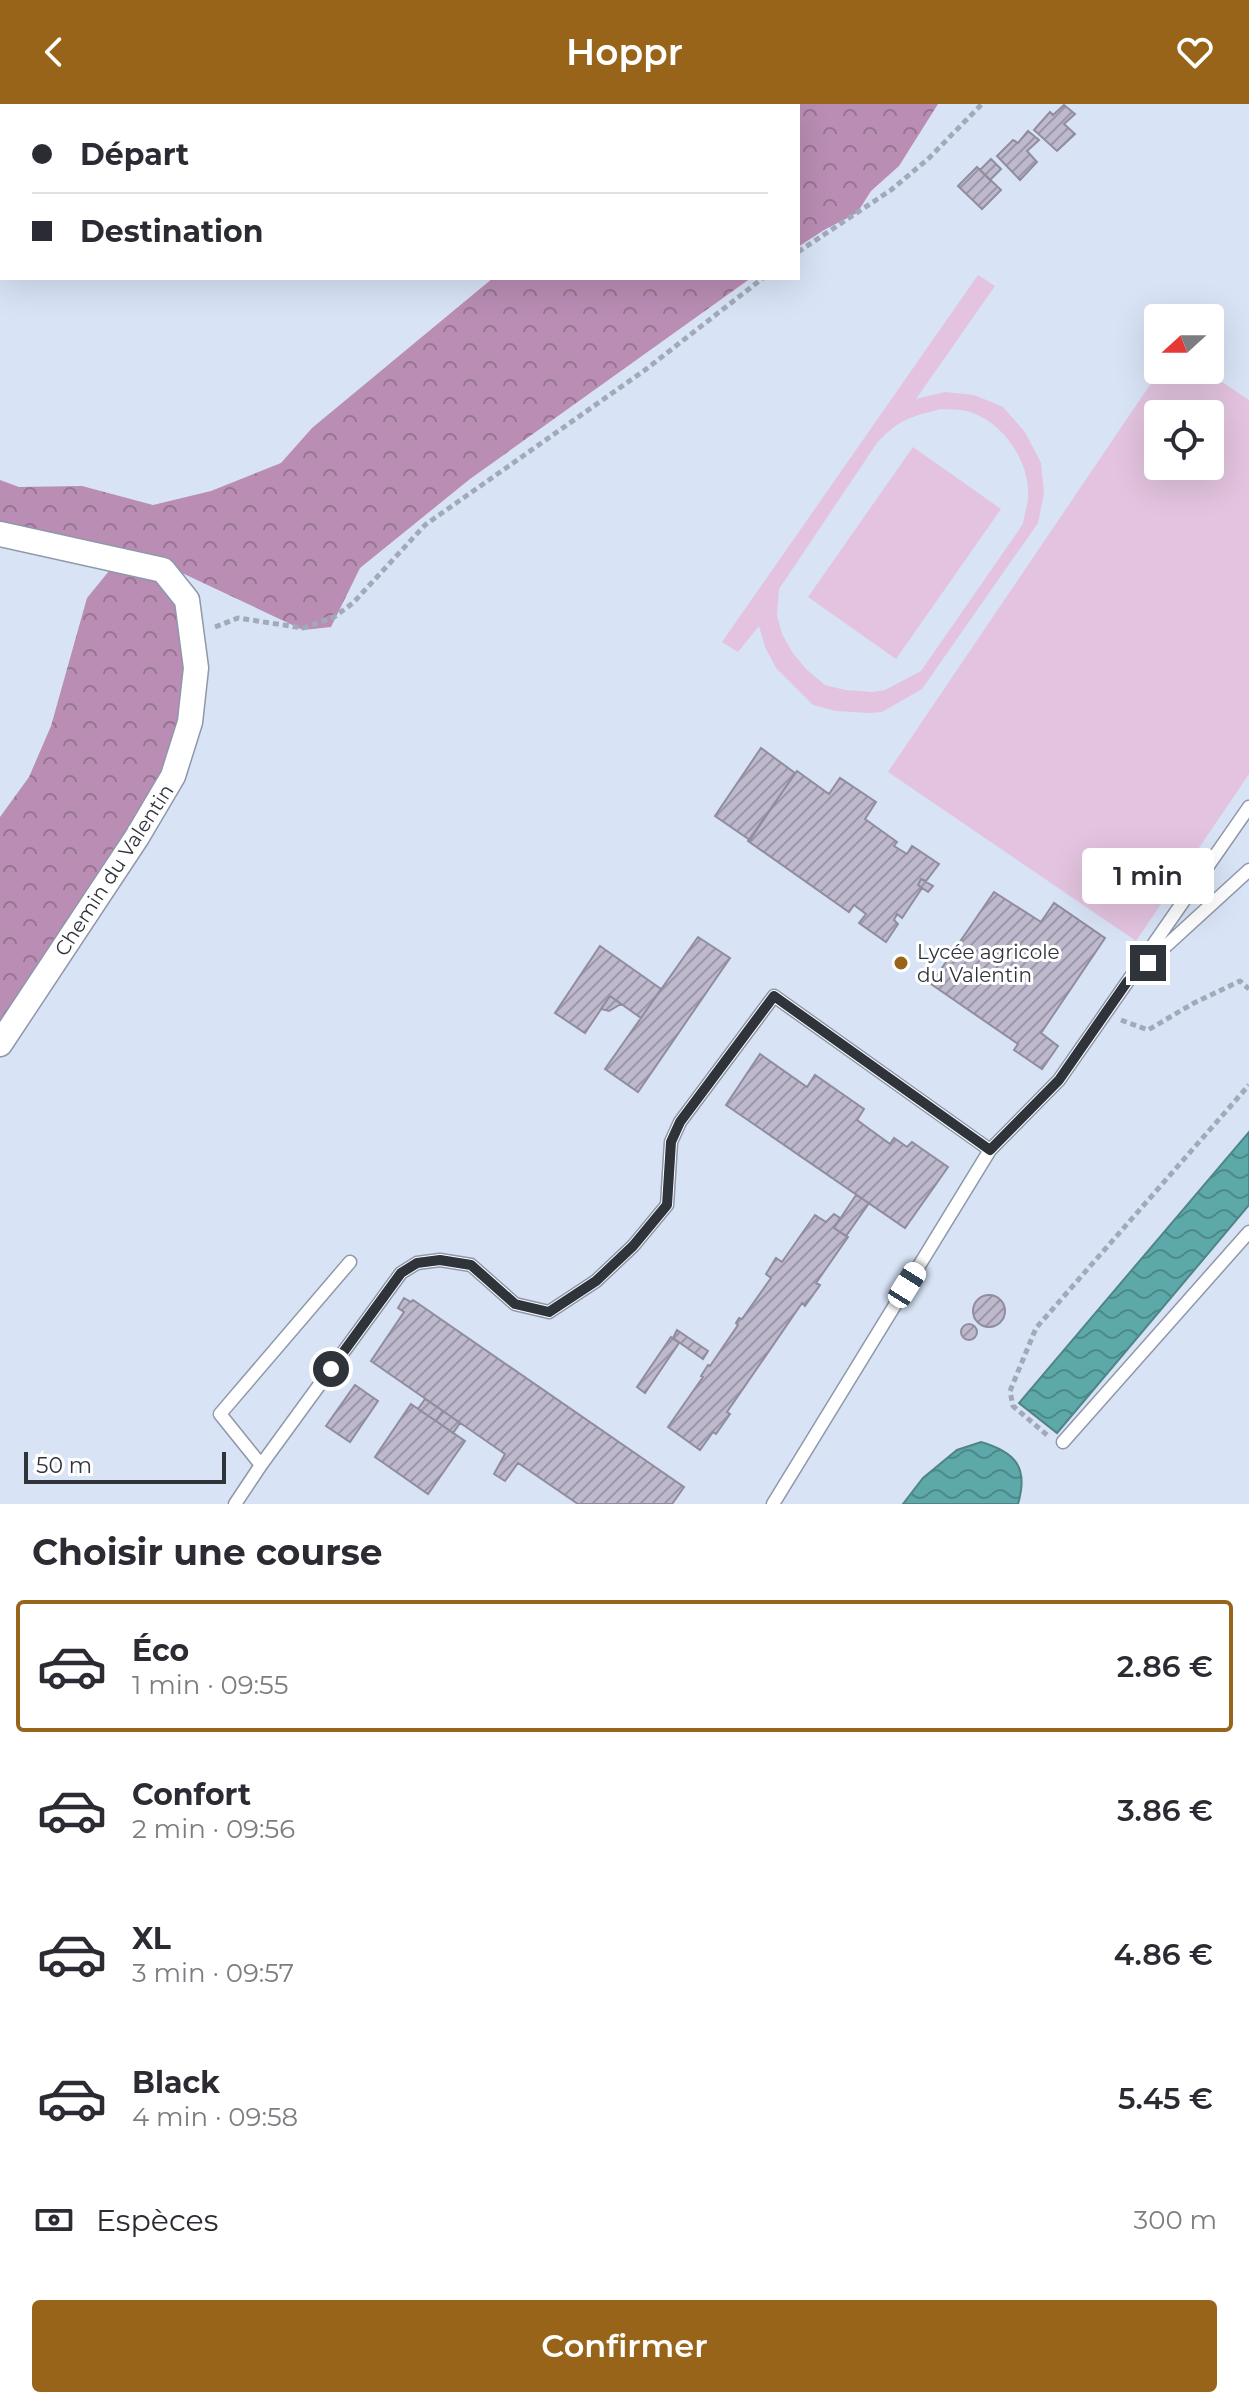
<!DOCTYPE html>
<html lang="fr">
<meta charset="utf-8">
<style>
body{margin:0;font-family:Montserrat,sans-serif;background:#f2f2f3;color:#2b2b33;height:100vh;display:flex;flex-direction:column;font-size:30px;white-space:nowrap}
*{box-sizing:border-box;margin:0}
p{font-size:26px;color:#7c7c81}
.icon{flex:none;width:44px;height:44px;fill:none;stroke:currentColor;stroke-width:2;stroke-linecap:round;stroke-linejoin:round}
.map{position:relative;height:1400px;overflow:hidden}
.sheet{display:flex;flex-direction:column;background:#fff;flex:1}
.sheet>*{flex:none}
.banner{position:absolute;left:0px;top:0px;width:800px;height:176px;box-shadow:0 8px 32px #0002;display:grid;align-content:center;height:176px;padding:0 32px;background:#fff}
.needle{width:52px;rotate:249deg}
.controls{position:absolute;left:1144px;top:200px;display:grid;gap:16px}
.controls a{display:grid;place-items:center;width:80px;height:80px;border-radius:8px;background:#fff;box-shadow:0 8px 32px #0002;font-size:40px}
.scale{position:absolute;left:24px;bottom:20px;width:202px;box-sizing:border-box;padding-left:8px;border:4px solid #2f333a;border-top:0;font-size:22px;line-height:28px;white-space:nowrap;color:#2f333a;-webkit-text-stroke:6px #fff;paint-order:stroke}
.end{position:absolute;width:36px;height:36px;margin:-18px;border:10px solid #2f333a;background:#fff;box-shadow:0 0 0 4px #fff}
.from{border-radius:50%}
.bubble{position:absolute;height:56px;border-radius:8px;background:#fff;box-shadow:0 8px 32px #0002;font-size:26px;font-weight:600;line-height:56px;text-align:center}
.car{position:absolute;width:24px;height:48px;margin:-24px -12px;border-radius:10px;box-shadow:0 0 6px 2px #0007;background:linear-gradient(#fff 24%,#345 0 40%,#fff 0 76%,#345 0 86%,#fff 0)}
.banner b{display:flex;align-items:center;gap:28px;height:76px;font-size:30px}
.banner b+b{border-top:2px solid #e1e1e2}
.banner i{width:20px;height:20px;background:#2b2b33}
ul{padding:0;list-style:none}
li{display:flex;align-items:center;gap:24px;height:132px;margin:0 16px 12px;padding:0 16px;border:4px solid transparent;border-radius:8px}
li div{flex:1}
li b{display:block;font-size:30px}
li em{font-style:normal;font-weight:600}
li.current{border-color:#986419}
li>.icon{width:72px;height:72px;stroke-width:1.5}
h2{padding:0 32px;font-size:36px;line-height:96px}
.pay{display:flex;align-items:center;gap:20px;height:88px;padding:0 32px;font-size:30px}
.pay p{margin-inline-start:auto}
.action{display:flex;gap:16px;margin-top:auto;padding:16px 32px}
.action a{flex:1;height:92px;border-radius:8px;background:#986419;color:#fff;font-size:32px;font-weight:600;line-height:92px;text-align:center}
header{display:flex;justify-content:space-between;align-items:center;height:104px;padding:0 32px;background:#986419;color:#fff;font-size:36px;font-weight:600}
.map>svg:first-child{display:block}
.grass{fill:#e3c3df;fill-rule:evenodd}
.forest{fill:url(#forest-crowns)}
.water{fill:url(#water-waves);stroke:#4f8587;stroke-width:2}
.building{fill:url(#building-hatch);stroke:#918da0;stroke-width:2}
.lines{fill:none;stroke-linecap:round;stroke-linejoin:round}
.service-casing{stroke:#8f98aa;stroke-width:15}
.minor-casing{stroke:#8f98aa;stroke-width:27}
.path{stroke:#a1aab9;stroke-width:5;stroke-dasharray:6 4;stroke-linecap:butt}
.service{stroke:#fff;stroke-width:12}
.minor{stroke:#fff;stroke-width:24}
.route{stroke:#2f333a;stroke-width:10}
.poi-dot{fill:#986419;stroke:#fff;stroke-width:3}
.labels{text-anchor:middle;stroke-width:6;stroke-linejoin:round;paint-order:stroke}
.street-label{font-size:20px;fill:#2f333a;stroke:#fff}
.poi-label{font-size:20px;fill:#2f333a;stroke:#fff;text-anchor:start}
</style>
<header><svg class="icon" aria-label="back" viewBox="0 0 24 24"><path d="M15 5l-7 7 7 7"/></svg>Hoppr<svg class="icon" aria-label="heart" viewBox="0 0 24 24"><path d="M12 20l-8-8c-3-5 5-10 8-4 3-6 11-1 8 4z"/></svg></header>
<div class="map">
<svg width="1249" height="1400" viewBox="0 0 1249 1400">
<defs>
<pattern id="forest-crowns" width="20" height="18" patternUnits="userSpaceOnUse" patternTransform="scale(2)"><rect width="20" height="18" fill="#b98db4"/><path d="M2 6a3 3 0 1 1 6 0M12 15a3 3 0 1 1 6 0" fill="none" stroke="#977493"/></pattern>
<pattern id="water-waves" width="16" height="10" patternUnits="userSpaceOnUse" patternTransform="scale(2)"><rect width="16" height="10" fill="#5da8a8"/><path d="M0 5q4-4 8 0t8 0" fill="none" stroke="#4d898a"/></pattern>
<pattern id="building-hatch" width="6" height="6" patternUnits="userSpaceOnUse" patternTransform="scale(2)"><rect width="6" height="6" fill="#beb9cd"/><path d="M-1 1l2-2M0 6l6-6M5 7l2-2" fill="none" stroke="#9b97a7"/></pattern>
</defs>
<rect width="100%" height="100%" fill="#d8e3f6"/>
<path class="grass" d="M 978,171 L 995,182 L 916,295 L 945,288 L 974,291 L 1003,303 L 1025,328 L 1041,359 L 1044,389 L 1038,419 L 922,585 L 882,608 L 869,609 L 836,607 L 813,601 L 776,564 L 765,543 L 759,522 L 738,548 L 722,538 ZM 941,305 C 949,306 959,305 967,307 C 1003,317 1031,358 1028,395 C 1027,403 1024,412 1023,420 L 921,567 L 885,586 L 873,588 L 845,586 L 825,581 L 806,565 L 792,548 L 782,530 L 777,511 L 779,485 L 877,339 C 899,315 910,313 941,305 Z
M 1160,266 L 1204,266 L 1249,296 L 1249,670 L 1136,837 L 888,668 ZM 1210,310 L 1210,362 L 1158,362 L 1158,310 Z
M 913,343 L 1001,405 L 896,555 L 808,493 Z"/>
<path class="forest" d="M 671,0 L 938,0 L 899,62 L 871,87 L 857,109 L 824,126 L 798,143 L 798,2 L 670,2 Z
M 493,174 L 751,174 L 470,375 L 360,464 L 331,523 L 303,526 L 182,469 L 179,499 L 191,572 L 162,679 L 0,923 L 0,713 L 29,673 L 51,622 L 87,494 L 118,456 L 0,430 L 0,376 L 19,383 L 82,382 L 153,401 L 211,387 L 281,359 L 312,324 Z"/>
<path class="water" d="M 1249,1028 L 1249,1101 L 1057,1329 L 1019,1299 Z
M 981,1338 C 1015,1348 1029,1363 1018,1400 L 903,1400 L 923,1374 L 957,1346 Z"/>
<path class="building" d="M 1064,1 L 1075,10 L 1064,20 L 1075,30 L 1057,47 L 1034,26 L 1050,8 L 1053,11 Z
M 1028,27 L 1039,36 L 1027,47 L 1037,58 L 1020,76 L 997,52 L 1013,36 L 1018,39 Z
M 991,55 L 1001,65 L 990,76 L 980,66 Z
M 977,63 L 1001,86 L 982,105 L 958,82 Z
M 761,644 L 795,669 L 750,736 L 715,712 Z
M 797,667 L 829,690 L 840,674 L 876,698 L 865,715 L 897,738 L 894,742 L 907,750 L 912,742 L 939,760 L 926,777 L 921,775 L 918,781 L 922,784 L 902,814 L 897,810 L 894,816 L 898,820 L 886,838 L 859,819 L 866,810 L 854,801 L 849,808 L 748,737 Z
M 921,775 L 933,782 L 928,788 L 918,781 Z
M 994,788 L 1041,818 L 1054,799 L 1105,834 L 1041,929 L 1058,942 L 1042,965 L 1014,946 L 1018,940 L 931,880 Z
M 698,833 L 730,854 L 638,988 L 605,965 Z
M 600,842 L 661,885 L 641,914 L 610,892 L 585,929 L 555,909 Z
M 610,892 L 621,900 L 609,907 L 601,905 Z
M 760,950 L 807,983 L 815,971 L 864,1005 L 857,1016 L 890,1040 L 894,1034 L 907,1043 L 912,1038 L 948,1063 L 905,1124 L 726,1001 Z
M 856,1091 L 869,1099 L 846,1132 L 834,1124 Z
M 834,1110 L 840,1114 L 834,1124 L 848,1133 L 816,1179 L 820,1181 L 805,1202 L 802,1199 L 727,1308 L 730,1310 L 716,1330 L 713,1328 L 700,1346 L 668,1323 L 703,1273 L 701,1272 L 708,1261 L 710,1262 L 738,1221 L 736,1219 L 739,1214 L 742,1215 L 771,1174 L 766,1170 L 776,1154 L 782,1158 L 815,1111 L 826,1118 Z
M973 1207a16 16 0 1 1 32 0a16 16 0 1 1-32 0Z
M 404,1194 L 411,1198 L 413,1196 L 684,1383 L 672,1400 L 578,1400 L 518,1359 L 505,1377 L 494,1370 L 505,1350 L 371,1257 L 404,1208 L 398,1204 Z
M961 1228a8 8 0 1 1 16 0a8 8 0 1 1-16 0Z
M 677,1226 L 708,1247 L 703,1255 L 673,1234 Z
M 671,1233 L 679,1239 L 645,1289 L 637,1283 Z
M 355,1281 L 378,1297 L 350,1338 L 326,1322 Z
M 425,1295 L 443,1307 L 436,1317 L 418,1305 Z
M 411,1300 L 465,1337 L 428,1390 L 375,1353 Z
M 443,1307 L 460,1319 L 453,1329 L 436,1317 Z"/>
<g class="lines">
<g class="service-casing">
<path id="service" d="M 1144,862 L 1249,766
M 990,1046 L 1059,976 L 1249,703
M 1063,1338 L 1249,1128
M 261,1361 L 220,1310 L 350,1158
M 235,1400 L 261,1361 L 401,1169 L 417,1159 L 440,1156 L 471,1161 L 515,1200 L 549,1208 L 596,1177 L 633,1142 L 667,1101 L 671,1038 L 680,1018 L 774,892 L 990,1046 L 773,1400"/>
</g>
<g class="minor-casing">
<path id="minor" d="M 0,430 L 163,466 L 187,496 L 196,564 L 190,618 L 173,672 L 137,733 L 0,940"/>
</g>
<path class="path" d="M 798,148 L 891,86 L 928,55 L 982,0
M 215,523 L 238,514 L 303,524 L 334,513 L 353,499 L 425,421 L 645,266 L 763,174
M 1121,916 L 1148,926 L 1194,899 L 1240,877 L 1249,885
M 1047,1331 L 1013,1302 L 1010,1287 L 1036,1224 L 1249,981"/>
<use href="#service" class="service"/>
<use href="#minor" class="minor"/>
</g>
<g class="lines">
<path class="route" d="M 331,1265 L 401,1169 L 417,1159 L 440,1156 L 471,1161 L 515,1200 L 549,1208 L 596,1177 L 633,1142 L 667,1101 L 671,1038 L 680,1018 L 774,892 L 990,1046 L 1059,976 L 1127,878 L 1148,859"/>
</g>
<circle class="poi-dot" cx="901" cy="859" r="8"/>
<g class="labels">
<g class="street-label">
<text transform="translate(114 766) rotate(-57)" y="7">Chemin du Valentin</text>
</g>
<g class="poi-label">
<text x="917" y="855">Lycée agricole<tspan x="917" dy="23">du Valentin</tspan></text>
</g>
</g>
</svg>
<div class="controls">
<a><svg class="needle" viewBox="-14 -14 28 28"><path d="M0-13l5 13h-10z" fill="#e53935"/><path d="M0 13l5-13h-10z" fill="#7c7c81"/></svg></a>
<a><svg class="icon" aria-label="locate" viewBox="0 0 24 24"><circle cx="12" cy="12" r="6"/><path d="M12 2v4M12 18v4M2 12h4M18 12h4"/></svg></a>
</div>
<div class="scale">50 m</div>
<i class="end from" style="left:331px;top:1265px"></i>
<i class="end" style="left:1148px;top:859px"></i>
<div class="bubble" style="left:1082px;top:744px;width:132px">1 min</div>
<i class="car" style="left:907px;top:1181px;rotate:32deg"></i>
<div class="banner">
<b><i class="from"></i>Départ</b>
<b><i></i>Destination</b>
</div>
</div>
<section class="sheet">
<h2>Choisir une course</h2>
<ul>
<li class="current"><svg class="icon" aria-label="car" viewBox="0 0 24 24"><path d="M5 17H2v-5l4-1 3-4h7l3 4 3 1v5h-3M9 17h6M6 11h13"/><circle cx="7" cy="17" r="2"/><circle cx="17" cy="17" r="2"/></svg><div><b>Éco</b><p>1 min · 09:55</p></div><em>2.86 €</em></li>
<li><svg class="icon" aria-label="car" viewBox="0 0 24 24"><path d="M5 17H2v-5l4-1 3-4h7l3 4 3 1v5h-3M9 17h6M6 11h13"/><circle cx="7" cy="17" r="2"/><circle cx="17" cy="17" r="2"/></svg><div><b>Confort</b><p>2 min · 09:56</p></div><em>3.86 €</em></li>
<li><svg class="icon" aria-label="car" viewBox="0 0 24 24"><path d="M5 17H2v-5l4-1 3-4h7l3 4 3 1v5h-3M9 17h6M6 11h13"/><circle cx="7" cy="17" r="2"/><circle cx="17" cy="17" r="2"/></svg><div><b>XL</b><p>3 min · 09:57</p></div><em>4.86 €</em></li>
<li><svg class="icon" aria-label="car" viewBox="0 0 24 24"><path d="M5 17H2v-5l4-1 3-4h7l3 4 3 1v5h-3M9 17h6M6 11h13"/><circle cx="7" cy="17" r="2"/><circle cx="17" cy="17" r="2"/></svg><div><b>Black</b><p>4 min · 09:58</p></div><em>5.45 €</em></li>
</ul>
<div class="pay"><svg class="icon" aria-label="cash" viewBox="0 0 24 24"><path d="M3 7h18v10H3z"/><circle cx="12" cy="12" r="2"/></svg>Espèces<p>300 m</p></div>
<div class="action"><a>Confirmer</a></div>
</section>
